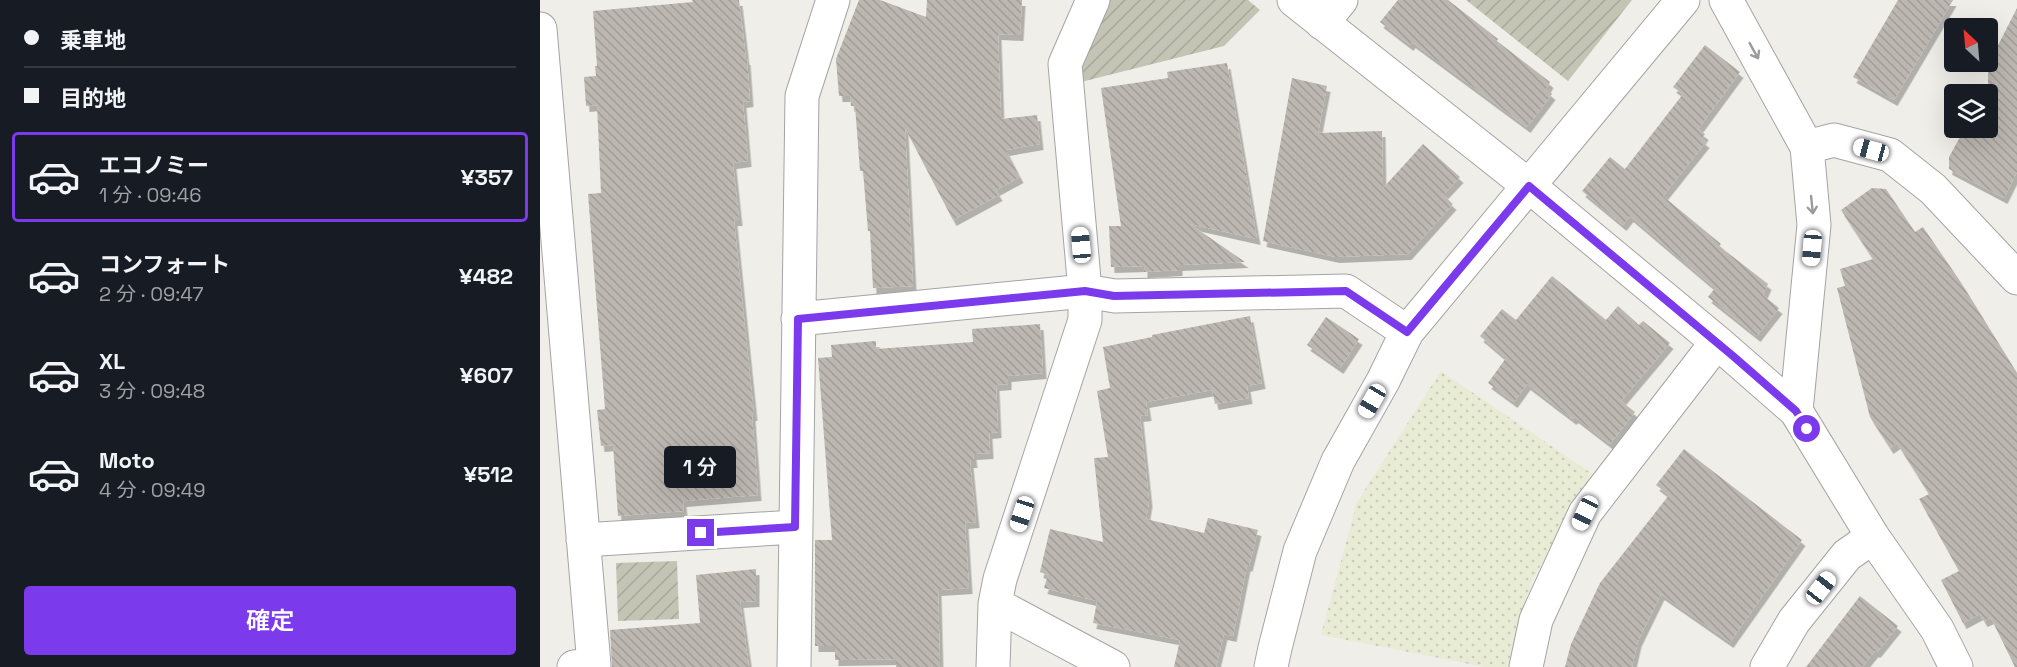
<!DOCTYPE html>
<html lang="ja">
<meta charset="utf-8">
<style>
body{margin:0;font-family:"Space Grotesk","Noto Sans JP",sans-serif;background:#20242c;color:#f1f3f6;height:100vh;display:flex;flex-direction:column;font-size:22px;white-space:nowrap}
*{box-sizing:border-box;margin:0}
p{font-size:20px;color:#9ea1a6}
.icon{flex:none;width:33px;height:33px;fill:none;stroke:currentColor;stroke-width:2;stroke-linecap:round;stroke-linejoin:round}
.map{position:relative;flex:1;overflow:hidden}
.sheet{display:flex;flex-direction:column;background:#171b24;width:540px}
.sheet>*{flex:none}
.guide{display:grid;align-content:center;height:132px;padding:0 24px;background:#171b24}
.needle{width:39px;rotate:334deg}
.tools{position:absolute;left:1404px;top:18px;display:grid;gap:12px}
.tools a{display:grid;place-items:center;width:54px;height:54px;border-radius:6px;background:#171b24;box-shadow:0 6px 24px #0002;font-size:30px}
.end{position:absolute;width:27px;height:27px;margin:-14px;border:8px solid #7c3aed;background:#fff;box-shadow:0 0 0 3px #fff}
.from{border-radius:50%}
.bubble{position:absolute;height:42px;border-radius:6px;background:#171b24;box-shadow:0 6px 24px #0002;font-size:20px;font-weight:600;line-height:42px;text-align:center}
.car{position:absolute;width:18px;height:36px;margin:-18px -9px;border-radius:8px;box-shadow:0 0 4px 2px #0007;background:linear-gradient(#fff 24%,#345 0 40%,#fff 0 76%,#345 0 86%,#fff 0)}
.guide b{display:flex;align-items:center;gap:21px;height:57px;font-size:22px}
.guide b+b{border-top:2px solid #363941}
.guide i{width:15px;height:15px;background:#f1f3f6}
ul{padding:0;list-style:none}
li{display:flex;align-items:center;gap:18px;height:90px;margin:0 12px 9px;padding:0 12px;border:3px solid transparent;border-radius:6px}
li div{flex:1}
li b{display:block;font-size:22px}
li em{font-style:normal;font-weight:600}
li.selected{border-color:#7c3aed}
li>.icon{width:54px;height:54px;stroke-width:1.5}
.action{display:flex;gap:12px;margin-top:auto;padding:12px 24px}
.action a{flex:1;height:69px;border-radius:6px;background:#7c3aed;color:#fff;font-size:24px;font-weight:600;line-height:69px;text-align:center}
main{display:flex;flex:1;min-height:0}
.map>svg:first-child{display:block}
.construction{fill:url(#construction-furrows)}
.farmland{fill:url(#farmland-dots)}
.building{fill:url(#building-back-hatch);filter:url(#shadow)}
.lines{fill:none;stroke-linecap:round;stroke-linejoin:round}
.minor-casing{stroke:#a4a4a4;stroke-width:35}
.minor{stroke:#fff;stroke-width:33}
.oneway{stroke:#9b9b9b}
.route{stroke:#7c3aed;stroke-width:8}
</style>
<main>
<section class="sheet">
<div class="guide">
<b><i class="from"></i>乗車地</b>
<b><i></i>目的地</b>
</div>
<ul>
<li class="selected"><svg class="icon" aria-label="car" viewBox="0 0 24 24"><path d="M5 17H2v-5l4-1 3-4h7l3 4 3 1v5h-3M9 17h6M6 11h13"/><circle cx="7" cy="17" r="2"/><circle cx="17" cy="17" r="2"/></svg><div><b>エコノミー</b><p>1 分 · 09:46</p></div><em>¥357</em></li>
<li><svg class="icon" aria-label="car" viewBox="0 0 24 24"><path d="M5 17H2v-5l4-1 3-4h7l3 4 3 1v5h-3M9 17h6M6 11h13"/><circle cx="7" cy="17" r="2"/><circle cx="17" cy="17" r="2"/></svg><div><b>コンフォート</b><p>2 分 · 09:47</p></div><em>¥482</em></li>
<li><svg class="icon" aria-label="car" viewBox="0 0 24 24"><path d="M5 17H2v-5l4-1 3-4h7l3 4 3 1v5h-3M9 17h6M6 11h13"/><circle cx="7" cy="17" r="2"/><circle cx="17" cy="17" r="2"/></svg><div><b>XL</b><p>3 分 · 09:48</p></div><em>¥607</em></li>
<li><svg class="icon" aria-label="car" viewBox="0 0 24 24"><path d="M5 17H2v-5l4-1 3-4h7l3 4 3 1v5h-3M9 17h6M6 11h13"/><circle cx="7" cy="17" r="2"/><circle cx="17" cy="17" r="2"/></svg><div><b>Moto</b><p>4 分 · 09:49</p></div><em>¥512</em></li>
</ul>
<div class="action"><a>確定</a></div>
</section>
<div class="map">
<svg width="1477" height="667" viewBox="0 0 1477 667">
<defs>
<pattern id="construction-furrows" width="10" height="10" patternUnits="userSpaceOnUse" patternTransform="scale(1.5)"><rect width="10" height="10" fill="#c3c4b4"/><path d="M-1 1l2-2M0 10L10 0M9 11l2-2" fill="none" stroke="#a7a89a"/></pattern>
<pattern id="farmland-dots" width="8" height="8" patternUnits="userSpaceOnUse" patternTransform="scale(1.5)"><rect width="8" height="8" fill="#e9ecd5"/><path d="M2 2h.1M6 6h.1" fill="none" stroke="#c8cab7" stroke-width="1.8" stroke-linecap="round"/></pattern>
<pattern id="building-back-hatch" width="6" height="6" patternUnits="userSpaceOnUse" patternTransform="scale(1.5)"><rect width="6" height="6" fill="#bdb7b1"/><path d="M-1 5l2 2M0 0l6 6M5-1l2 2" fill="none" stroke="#a29d98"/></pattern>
<filter id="shadow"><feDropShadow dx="3.5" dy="6" stdDeviation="0" flood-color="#0004"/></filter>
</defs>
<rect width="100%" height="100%" fill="#f0eee8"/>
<path class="construction" d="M 569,0 L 708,0 L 720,10 L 684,46 L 541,82 L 540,68 Z
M 926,0 L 1092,0 L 1028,81 Z
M 137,561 L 139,619 L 78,621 L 76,563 Z"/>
<path class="farmland" d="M 901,371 L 1057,477 L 993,578 L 967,667 L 945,667 L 781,635 L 817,502 Z"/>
<path class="building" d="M 152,0 L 199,0 L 206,59 L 207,59 L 210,101 L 203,102 L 208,161 L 193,163 L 199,220 L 194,220 L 214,415 L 212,415 L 218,495 L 143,501 L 144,511 L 78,516 L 73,445 L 61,446 L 57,410 L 65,409 L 48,194 L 61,193 L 57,105 L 46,106 L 44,77 L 56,76 L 55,66 L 57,66 L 53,11 L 153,2 Z
M 319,0 L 340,0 L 386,17 L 387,0 L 482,0 L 480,35 L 458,34 L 461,119 L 497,115 L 500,144 L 466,150 L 480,177 L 456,190 L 459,195 L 413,220 L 365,128 L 373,286 L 333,288 L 330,231 L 328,231 L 323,171 L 320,171 L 315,106 L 311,106 L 310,96 L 299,96 L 296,59 Z
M 858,0 L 908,0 L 958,39 L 957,41 L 1010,82 L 1006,89 L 1012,94 L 987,127 L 872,42 L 870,45 L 840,22 Z
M 1358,0 L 1413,0 L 1354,100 L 1313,77 Z
M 1477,8 L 1477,172 L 1464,198 L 1409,169 L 1409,157 L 1425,128 L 1448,128 L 1448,94 L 1442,94 L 1448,85 L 1448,65 Z
M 1165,45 L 1200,72 L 1158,129 L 1165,134 L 1162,139 L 1166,142 L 1123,196 L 1181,244 L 1179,246 L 1228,284 L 1223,295 L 1239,308 L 1217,336 L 1168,297 L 1175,288 L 1090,216 L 1083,225 L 1042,191 L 1070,157 L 1085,169 L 1143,94 L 1133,87 Z
M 687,63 L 717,239 L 650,224 L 705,262 L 639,265 L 639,270 L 604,272 L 604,266 L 571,267 L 569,226 L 581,226 L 561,88 L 628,78 L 627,72 Z
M 752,78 L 787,86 L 778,133 L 842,131 L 843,188 L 883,144 L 920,177 L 903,195 L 913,204 L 868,254 L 796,257 L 723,241 Z
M 1332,188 L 1346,189 L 1375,232 L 1383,227 L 1420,281 L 1477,373 L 1477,667 L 1475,667 L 1451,618 L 1444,621 L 1440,614 L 1423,623 L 1401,580 L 1419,571 L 1379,499 L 1389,494 L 1357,443 L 1350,448 L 1330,417 L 1297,288 L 1305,286 L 1300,269 L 1333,259 L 1301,210 Z
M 1012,276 L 1066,320 L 1078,306 L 1099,325 L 1103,321 L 1130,343 L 1081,401 L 1095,412 L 1070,444 L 1035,417 L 1033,419 L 987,384 L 974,402 L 948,383 L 966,358 L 940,336 L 962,309 L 976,320 Z
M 710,316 L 722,383 L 707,386 L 709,398 L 675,404 L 672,390 L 606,402 L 608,415 L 600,416 L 609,501 L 606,519 L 664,533 L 668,518 L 718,530 L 709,566 L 707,565 L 693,636 L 684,634 L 676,667 L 634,667 L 640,640 L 553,623 L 557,601 L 504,588 L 508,575 L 500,572 L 510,529 L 563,542 L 554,458 L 568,457 L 557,391 L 570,388 L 563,347 L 612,337 L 612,335 Z
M 786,317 L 819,339 L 800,368 L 767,345 Z
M 500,324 L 503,373 L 468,376 L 468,384 L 456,385 L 458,432 L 449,433 L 450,453 L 433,454 L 434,462 L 430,462 L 436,522 L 425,523 L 429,588 L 398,590 L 400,667 L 356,667 L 356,659 L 295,660 L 295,646 L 275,646 L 275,540 L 292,540 L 278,358 L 292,357 L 291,345 L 336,341 L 336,349 L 433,342 L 432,329 Z
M 1144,449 L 1262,540 L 1190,642 L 1121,594 L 1098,641 L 1092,667 L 1025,667 L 1031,644 L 1060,583 L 1129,495 L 1116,485 Z
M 216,569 L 216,601 L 200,602 L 209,667 L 72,667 L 70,630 L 160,623 L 156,575 Z
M 1320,596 L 1358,626 L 1337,652 L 1335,651 L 1322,667 L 1266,667 Z"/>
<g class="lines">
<g class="minor-casing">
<path id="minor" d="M 754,0 L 989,186 L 1177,342 L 1256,411 L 1333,537 L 1397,629 L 1416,667
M 1186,0 L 1267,147 L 1274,225 L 1256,411
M 782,23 L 801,0
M 0,29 L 54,665 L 34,667
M 1267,147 L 1294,140 L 1350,155 L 1393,189 L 1477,278
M 258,319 L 545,291 L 575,296 L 806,291 L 867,332
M 43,540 L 255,527
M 455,604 L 573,667
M 254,667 L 262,96 L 293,0
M 453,667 L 455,604 L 460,579 L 545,320 L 545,291 L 525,64 L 553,0
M 731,667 L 735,648 L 760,551 L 798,461 L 843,381 L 867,332 L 1143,0
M 986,667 L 996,620 L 1045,513 L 1177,342
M 1227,667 L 1254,621 L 1307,555 L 1333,537"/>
</g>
<use href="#minor" class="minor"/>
</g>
<defs><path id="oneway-shaft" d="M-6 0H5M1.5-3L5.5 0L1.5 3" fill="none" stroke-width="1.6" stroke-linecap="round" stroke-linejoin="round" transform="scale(1.5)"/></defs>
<g class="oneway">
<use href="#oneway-shaft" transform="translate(1214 51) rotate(61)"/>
<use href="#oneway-shaft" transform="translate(1272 205) rotate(84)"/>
</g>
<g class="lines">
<path class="route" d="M 161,533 L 255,527 L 258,319 L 545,291 L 574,296 L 806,291 L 867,332 L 989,186 L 1193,356 L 1256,411 L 1267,429"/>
</g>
</svg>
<div class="tools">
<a><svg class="needle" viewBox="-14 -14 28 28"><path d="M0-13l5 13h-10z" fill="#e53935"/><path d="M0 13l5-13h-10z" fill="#9ea1a6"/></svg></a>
<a><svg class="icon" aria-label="layers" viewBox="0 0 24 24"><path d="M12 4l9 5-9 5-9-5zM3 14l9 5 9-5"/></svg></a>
</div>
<i class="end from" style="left:1267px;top:429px"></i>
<i class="end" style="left:161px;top:533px"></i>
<div class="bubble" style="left:124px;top:446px;width:72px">1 分</div>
<i class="car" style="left:1331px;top:150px;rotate:285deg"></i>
<i class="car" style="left:541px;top:245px;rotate:355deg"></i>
<i class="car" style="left:1272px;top:248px;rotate:185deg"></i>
<i class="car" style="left:832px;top:401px;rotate:210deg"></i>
<i class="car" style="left:1045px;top:513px;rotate:205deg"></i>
<i class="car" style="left:482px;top:514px;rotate:198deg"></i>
<i class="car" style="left:1281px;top:588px;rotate:38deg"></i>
</div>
</main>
